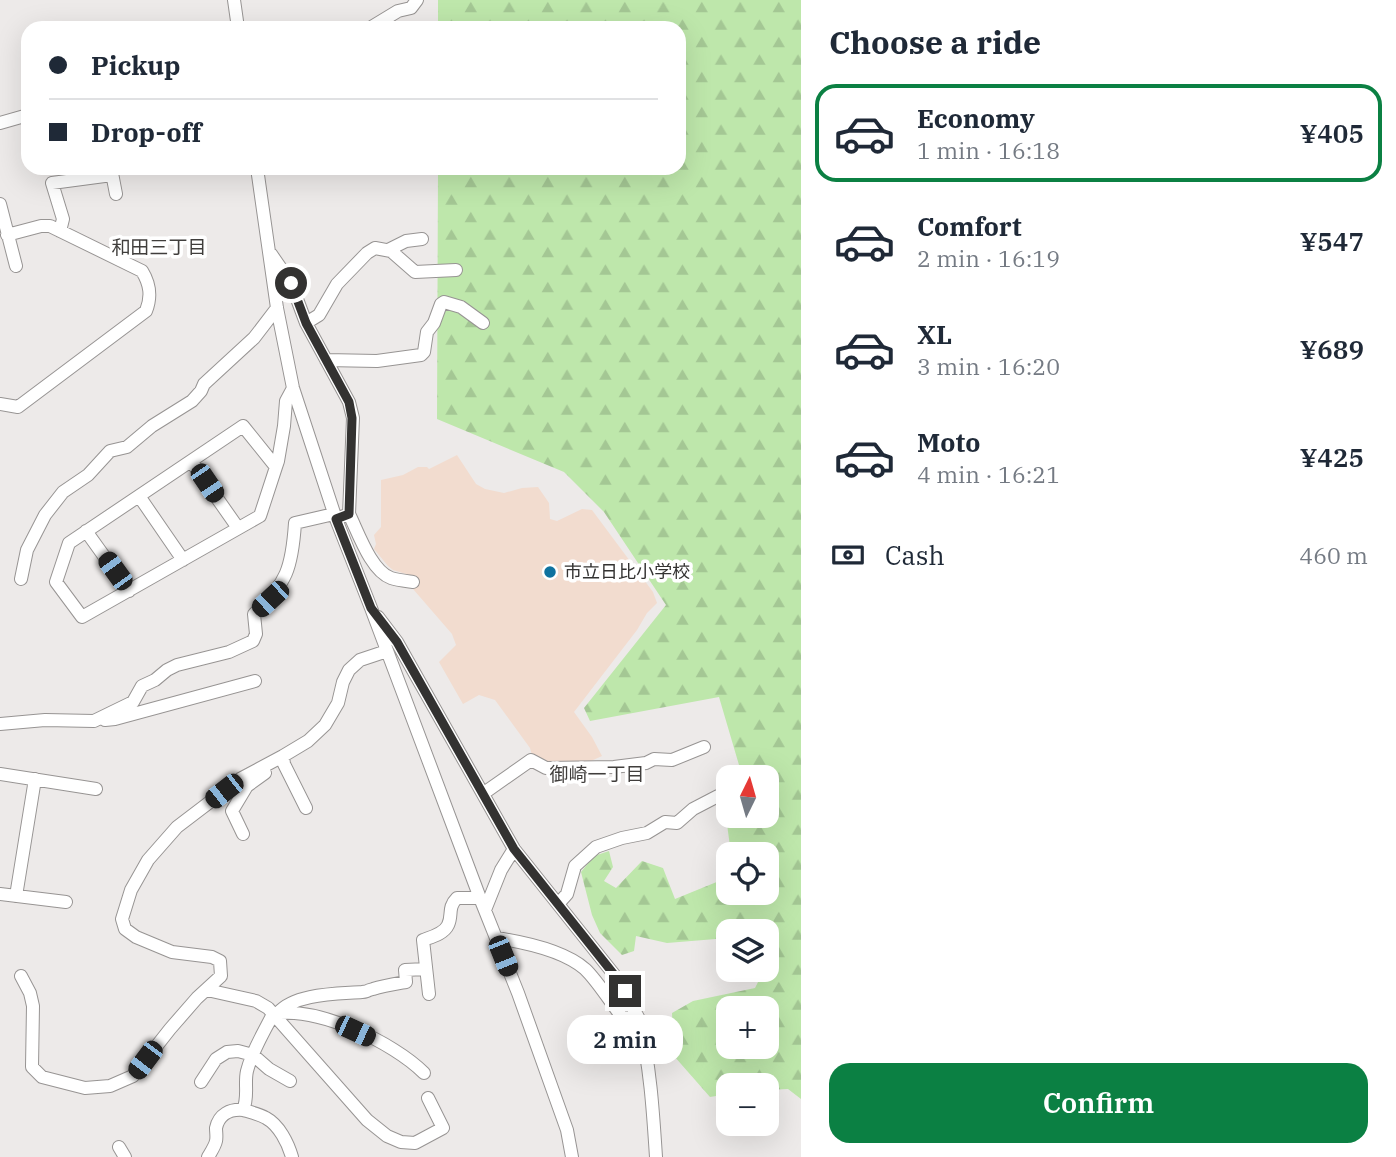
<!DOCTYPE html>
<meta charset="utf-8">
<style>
body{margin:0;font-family:"IBM Plex Serif","Noto Sans JP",serif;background:#f2f2f3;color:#1f2937;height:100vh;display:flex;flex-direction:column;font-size:26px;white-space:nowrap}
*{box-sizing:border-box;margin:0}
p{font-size:23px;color:#747a83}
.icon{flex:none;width:38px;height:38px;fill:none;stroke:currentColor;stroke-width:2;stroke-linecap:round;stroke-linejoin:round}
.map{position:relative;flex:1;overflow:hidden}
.panel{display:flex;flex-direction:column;background:#fff;width:595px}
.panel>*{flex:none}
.guide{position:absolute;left:21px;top:21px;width:665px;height:154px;border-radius:21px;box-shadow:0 7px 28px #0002;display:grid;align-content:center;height:154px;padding:0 28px;background:#fff}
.needle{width:46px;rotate:5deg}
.buttons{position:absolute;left:716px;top:765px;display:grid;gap:14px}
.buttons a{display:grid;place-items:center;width:63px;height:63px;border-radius:14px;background:#fff;box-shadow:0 7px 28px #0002;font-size:35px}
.end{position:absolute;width:32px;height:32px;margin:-16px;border:9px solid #333231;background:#fff;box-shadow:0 0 0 4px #fff}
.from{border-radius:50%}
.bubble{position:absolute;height:49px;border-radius:21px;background:#fff;box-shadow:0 7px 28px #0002;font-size:23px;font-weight:600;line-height:49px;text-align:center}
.car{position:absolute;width:21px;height:42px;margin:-21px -10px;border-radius:9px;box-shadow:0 0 5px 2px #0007;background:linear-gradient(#222 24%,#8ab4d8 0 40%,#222 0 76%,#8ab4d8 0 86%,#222 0)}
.guide b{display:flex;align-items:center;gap:24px;height:66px;font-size:26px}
.guide b+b{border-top:2px solid #e0e1e3}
.guide i{width:18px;height:18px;background:#1f2937}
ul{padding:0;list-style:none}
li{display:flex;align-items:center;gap:21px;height:98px;margin:0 14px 10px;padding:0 14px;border:4px solid transparent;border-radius:21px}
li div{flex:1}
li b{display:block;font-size:26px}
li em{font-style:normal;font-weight:600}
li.selected{border-color:#0b8043}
li>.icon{width:63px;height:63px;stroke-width:1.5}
h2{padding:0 28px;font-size:32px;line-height:84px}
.pay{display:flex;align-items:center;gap:18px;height:77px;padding:0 28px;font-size:26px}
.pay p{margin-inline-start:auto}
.button{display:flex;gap:14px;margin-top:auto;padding:14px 28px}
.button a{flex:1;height:80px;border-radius:21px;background:#0b8043;color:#fff;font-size:28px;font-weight:600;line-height:80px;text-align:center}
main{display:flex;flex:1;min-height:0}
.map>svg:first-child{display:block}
.education{fill:#f2dccf}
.forest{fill:url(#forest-firs);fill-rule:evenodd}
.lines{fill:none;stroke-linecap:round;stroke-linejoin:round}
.minor-casing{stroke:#979493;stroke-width:14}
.minor{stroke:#fff;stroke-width:12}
.route{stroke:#333231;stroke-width:9}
.poi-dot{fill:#0f729f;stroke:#fff;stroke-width:2.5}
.labels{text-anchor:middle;stroke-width:7;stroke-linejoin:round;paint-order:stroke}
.poi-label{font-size:18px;fill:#333231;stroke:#fff;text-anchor:start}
.neighbourhood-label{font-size:19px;fill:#403e3c;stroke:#fff}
</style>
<main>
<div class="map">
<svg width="801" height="1157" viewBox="0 0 801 1157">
<defs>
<pattern id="forest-firs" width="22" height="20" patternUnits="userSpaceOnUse" patternTransform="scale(1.75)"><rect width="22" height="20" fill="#bee7ab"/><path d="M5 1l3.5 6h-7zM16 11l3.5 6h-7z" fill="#a4c794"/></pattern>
</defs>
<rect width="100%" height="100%" fill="#edeae9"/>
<path class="education" d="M 457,455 L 476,484 L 485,489 L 504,493 L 522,488 L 538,487 L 549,503 L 550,519 L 557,521 L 582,509 L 592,510 L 653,592 L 657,603 L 647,613 L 637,630 L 574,712 L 592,737 L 602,756 L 591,761 L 591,765 L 543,764 L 532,755 L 530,748 L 495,700 L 479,695 L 463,704 L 439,662 L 456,645 L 452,634 L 413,589 L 416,577 L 393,570 L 388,566 L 374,549 L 376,544 L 374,535 L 381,527 L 381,480 L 403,475 L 418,467 L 427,467 L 429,469 Z"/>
<path class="forest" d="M 438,0 L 801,0 L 801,1099 L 788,1089 L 767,1090 L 766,1085 L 728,1085 L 728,1094 L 710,1097 L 674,1056 L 672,1013 L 693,1001 L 755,988 L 762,974 L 761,970 L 766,970 L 766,931 L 728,931 L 728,938 L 667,943 L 636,936 L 634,951 L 622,955 L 600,933 L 592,915 L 581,872 L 594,856 L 609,851 L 613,867 L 604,881 L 616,888 L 642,861 L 663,868 L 675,899 L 724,879 L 728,871 L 728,892 L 766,892 L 766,854 L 731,854 L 725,809 L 728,802 L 728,816 L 766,816 L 766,777 L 730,777 L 739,765 L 719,697 L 590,721 L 584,708 L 666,605 L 604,512 L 564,472 L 437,419 L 438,168 L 679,168 L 679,28 L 438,28 ZM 728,1008 L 766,1008 L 766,1046 L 728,1046 Z"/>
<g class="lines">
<g class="minor-casing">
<path id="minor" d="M 234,0 L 238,28
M 370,28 L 398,11 L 411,8 L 417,0
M 0,123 L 28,115
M 111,168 L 116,194
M 257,168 L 277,308 L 293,388 L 336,519 L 371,608 L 480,898 L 518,993 L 567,1130 L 572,1157
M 0,204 L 16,266
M 60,231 L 63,219 L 52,183 L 112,175
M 388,250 L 406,241 L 422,239
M 271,254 L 291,283 L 306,323 L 349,402 L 353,418 L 349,514 L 336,519
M 306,323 L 319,315 L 337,284 L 367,253 L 375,248 L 391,251 L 415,272 L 456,270
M 326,360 L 377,361 L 421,355 L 424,352 L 427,332 L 434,323 L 441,304 L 444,302 L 461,307 L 483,323
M 0,404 L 18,407 L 146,311 C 152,296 150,284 142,271 L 50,226 L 41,226 L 7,235
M 191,461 L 238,528
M 276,467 L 243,426 L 69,543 L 56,582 L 82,617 L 260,516 L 276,467 L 278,461 L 284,426 L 286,401 L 293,388
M 139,496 L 183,560
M 349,514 C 358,532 371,571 391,578 C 397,580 406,581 413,582
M 86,531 L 129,591
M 21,579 L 27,550 L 45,515 L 63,492 L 88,475 L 110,451 L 127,447 L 152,426 L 192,401 L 201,391 L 204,384 L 254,338 L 277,308
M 378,617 L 397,642 L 514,849 L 616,977 L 639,1019
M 105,720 L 115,719 L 255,681
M 0,724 L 45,720 L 94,721 L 133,702 L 142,686 L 155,680 L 167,670 L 177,665 L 229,652 L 253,641 L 256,634 L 254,614 C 287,583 292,568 295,523 L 334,514
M 283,756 L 284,764 L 306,808
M 0,774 L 96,789
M 484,793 L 531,760 L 546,768 L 614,767 L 646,763 L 654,759 L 672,760 L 704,747
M 243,834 L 232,811 L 247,786 L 265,773
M 0,894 L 66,902
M 16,896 L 35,779
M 558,904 L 567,894 L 575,866 L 596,847 L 622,838 L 647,833 L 665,822 L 677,823 L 693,809 L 718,796
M 485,910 L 501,870 L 514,849
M 496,938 C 523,942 564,951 585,969 C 596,979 612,1004 622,1017 L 639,1019 C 650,1064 653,1110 656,1157
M 21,976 L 30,993 L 33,1006 L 32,1067 L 42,1077 L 85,1088 L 110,1086 L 133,1076 L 170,1029 L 197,998 L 221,976 L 220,961 L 212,957 L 172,952 L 136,937 L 125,929 L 122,919 L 131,890 L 148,860 L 177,827 L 240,779 L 283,756 L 308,741 L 325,725 L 338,703 L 343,682 L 349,670 L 360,660 L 387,651
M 207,990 L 256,1001 L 268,1008 L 367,1120 L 387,1136 L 401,1142 L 415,1143 L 443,1128 L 428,1098
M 429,994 L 423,940 C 431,937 444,934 448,925 C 453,915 447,908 457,898 L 480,898
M 278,1013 C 295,993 338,994 362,992 C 371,991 364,991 373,989 C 383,986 395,984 406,982 L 405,970 L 426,969
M 201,1082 L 216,1059 L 227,1052 L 238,1051 L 253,1055 L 269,1069 L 290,1081
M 119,1147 L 125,1157
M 208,1157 C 211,1152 215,1146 216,1141 C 217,1137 216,1132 216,1128 C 219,1114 230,1109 243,1110
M 292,1157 C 288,1143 279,1125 266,1118 C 259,1114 250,1112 243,1110 C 249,1097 244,1084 247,1071 C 252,1051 264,1032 273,1014 C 317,1006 393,1042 424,1073"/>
</g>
<use href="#minor" class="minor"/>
</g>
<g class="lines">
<path class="route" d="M 291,283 L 306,323 L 349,402 L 352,418 L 349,514 L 336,519 L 371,608 L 397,642 L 514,849 L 616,977 L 625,991"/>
</g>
<circle class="poi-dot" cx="550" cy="572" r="7"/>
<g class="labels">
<g class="poi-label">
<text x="564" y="578">市立日比小学校</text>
</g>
<g class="neighbourhood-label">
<text x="159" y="254">和田三丁目</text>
<text x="597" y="781">御崎一丁目</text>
</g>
</g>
</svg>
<div class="buttons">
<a><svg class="needle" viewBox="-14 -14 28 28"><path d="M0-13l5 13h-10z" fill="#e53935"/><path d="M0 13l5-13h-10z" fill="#747a83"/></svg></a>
<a><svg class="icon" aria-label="locate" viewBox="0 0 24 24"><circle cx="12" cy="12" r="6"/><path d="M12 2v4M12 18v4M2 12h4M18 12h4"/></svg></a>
<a><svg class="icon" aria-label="layers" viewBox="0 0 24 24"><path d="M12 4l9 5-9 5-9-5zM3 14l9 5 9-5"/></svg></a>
<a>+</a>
<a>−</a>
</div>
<i class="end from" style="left:291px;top:283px"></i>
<i class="end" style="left:625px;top:991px"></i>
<div class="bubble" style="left:567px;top:1015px;width:116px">2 min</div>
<i class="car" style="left:207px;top:483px;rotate:146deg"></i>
<i class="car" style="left:115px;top:571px;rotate:324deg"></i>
<i class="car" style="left:270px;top:599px;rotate:227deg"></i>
<i class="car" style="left:224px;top:791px;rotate:232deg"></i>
<i class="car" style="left:503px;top:956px;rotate:158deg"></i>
<i class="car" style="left:355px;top:1031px;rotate:115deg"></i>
<i class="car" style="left:145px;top:1060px;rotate:217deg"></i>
<div class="guide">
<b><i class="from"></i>Pickup</b>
<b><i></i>Drop-off</b>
</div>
</div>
<section class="panel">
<h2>Choose a ride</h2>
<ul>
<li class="selected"><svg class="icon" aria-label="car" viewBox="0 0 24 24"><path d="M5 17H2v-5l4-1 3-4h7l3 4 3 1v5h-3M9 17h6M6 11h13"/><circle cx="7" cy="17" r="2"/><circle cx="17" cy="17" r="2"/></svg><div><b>Economy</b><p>1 min · 16:18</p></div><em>¥405</em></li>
<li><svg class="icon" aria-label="car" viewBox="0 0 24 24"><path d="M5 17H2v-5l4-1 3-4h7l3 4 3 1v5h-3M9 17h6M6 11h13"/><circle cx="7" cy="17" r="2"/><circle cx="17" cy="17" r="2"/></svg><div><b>Comfort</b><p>2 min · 16:19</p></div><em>¥547</em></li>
<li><svg class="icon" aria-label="car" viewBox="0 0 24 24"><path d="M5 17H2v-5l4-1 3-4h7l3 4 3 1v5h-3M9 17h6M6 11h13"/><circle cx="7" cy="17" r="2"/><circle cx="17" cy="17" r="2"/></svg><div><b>XL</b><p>3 min · 16:20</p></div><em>¥689</em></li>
<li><svg class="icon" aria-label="car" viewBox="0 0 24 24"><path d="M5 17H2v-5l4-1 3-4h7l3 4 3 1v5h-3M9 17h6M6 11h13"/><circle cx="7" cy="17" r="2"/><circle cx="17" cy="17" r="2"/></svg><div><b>Moto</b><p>4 min · 16:21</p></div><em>¥425</em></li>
</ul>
<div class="pay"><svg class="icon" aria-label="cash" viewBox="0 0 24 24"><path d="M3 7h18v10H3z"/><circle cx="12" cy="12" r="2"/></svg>Cash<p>460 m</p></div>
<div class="button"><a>Confirm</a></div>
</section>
</main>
